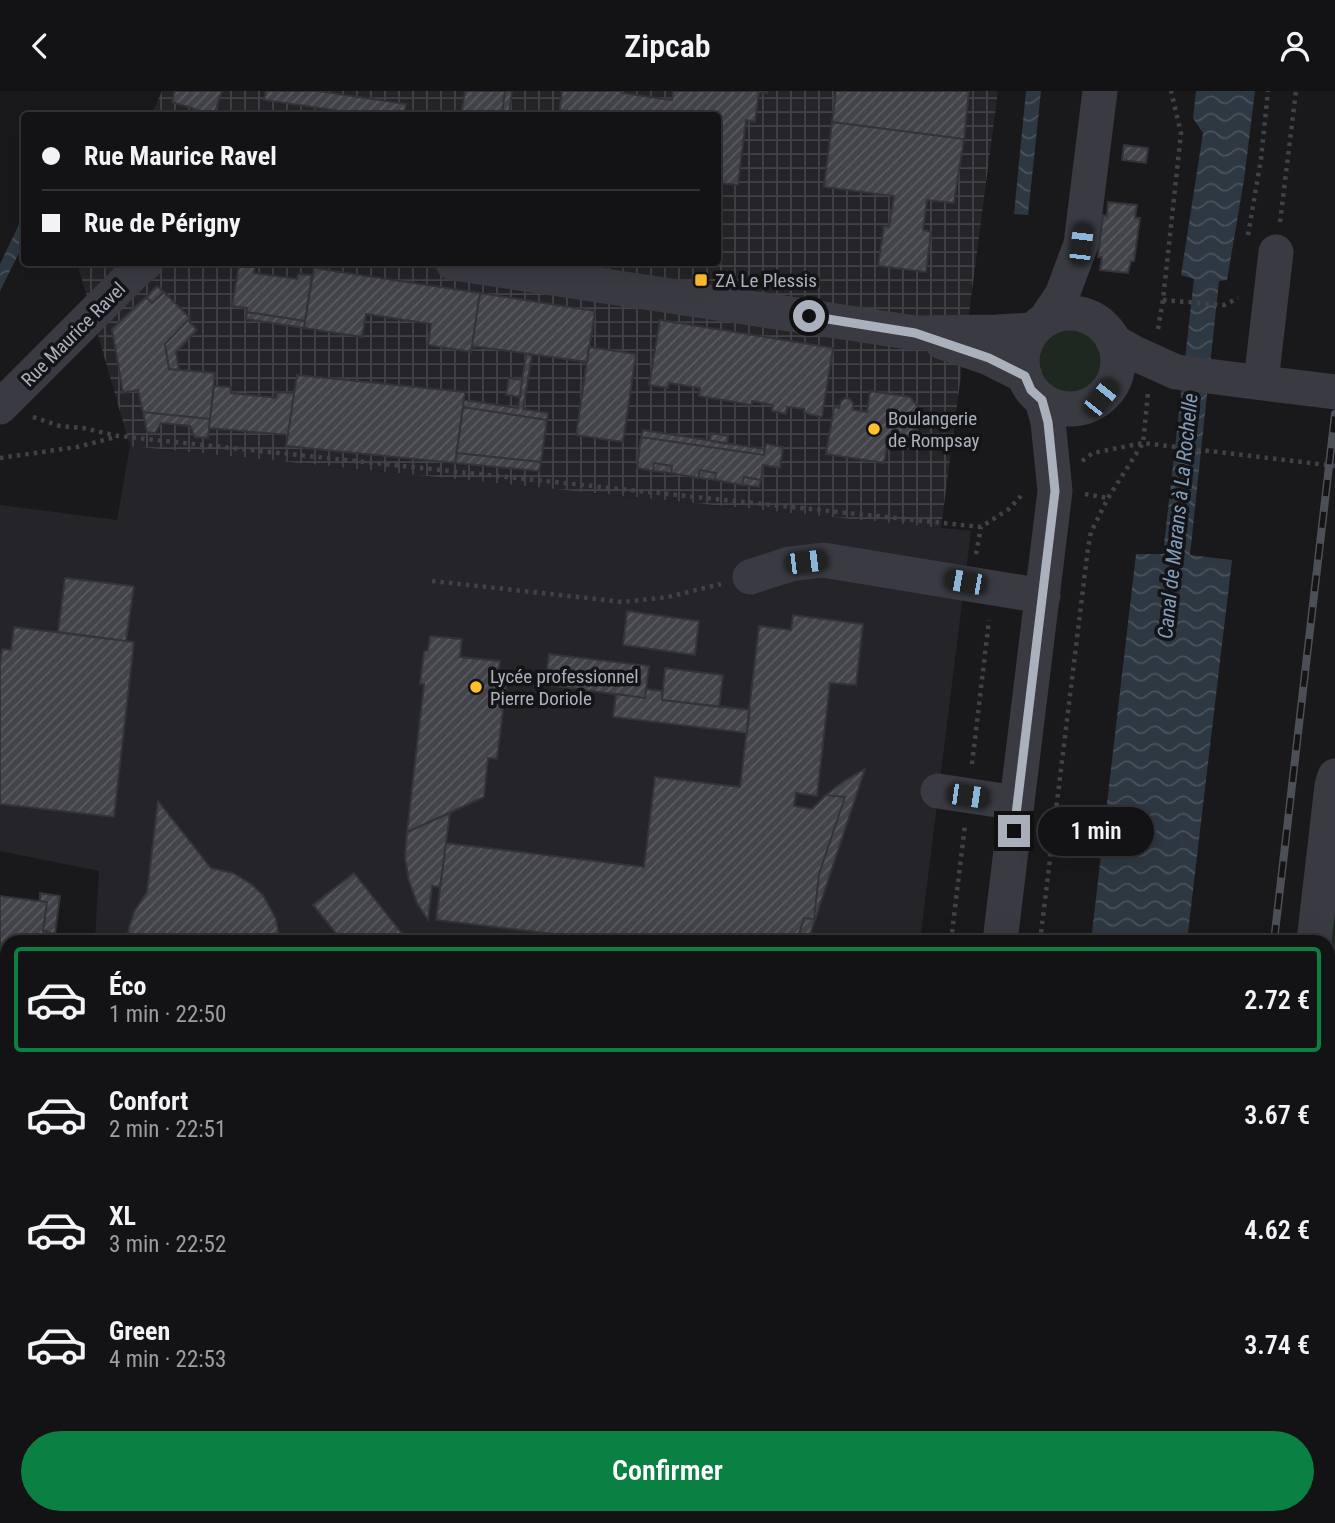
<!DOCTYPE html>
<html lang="fr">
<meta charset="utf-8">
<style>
body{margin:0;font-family:"Roboto Condensed",sans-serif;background:#202022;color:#f1f3f6;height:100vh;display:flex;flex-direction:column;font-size:26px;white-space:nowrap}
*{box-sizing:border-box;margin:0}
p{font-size:23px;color:#9d9ea0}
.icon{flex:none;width:38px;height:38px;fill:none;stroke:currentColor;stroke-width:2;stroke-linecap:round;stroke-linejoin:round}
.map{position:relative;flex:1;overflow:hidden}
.sheet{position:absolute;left:0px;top:844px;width:1335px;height:590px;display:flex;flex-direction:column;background:#131315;border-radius:21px 21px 0 0;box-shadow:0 7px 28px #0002,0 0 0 2px #323234}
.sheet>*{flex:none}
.guide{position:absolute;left:21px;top:21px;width:700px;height:154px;border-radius:7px;box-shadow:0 7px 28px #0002,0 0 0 2px #323234;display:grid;align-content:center;height:154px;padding:0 21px;background:#131315}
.end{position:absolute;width:32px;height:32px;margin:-16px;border:9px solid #abb0bd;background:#111;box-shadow:0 0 0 4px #111}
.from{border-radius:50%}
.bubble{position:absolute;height:49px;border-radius:24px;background:#131315;box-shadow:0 7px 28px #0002,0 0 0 2px #323234;font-size:23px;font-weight:600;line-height:49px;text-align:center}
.car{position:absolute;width:21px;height:42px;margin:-21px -10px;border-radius:9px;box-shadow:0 0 5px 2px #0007;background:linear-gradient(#222 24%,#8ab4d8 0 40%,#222 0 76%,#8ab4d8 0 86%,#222 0)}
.guide b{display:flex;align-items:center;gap:24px;height:66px;font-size:26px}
.guide b+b{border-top:2px solid #323234}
.guide i{width:18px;height:18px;background:#f1f3f6}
ul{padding:12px 0 0;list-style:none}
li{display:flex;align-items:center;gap:21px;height:105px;margin:0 14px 10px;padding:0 7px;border:4px solid transparent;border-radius:7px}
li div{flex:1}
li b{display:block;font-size:26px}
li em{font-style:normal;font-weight:600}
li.on{border-color:#0b8043}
li>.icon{width:63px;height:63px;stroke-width:1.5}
.action{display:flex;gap:14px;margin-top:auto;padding:14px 21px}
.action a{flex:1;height:80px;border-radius:42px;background:#0b8043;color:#fff;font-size:28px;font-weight:600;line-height:80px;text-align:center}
header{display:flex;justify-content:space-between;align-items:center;height:91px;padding:0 21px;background:#131315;font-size:32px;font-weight:600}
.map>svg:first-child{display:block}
.built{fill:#252529}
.industrial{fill:url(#industrial-grid)}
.green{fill:#1f2820}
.water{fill:url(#water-waves)}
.building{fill:url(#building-hatch);stroke:#333338;stroke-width:2}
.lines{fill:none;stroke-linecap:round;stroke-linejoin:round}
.path{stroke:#404249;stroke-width:4.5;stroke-dasharray:3.5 5;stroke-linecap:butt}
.minor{stroke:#3a3b42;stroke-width:35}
.rail-casing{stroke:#4d4f57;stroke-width:8}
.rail{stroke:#141417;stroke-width:5;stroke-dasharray:16;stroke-linecap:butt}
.route{stroke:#abb0bd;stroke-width:9}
.poi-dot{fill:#ffbf2f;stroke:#141417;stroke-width:2.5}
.labels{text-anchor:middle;stroke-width:7;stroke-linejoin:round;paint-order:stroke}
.poi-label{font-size:19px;fill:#abb0bd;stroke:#141417;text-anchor:start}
.street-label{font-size:19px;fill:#abb0bd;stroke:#141417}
.water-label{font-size:21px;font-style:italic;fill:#7f9dba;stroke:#141417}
</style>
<header><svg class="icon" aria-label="back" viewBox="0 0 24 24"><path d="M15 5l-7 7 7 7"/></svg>Zipcab<svg class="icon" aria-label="person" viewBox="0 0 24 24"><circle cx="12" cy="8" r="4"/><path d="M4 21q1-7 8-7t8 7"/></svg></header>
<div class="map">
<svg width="1335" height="1432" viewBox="0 0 1335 1432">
<defs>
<pattern id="industrial-grid" width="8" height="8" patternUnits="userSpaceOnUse" patternTransform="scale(1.75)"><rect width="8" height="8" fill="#252529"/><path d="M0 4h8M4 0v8" fill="none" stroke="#424246"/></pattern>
<pattern id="water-waves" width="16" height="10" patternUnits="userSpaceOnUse" patternTransform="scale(1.75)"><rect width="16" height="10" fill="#2e3842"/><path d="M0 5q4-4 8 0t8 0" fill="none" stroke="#4a525b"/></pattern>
<pattern id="building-hatch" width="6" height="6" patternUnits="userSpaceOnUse" patternTransform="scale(1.75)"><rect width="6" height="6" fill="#434449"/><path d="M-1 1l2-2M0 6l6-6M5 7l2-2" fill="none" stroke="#5b5c61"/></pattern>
</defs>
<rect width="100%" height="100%" fill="#19191c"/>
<path class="built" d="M 130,355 L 971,440 L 920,850 L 95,850 L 99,780 L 0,760 L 0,414 L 117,429 Z
M 135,1426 L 814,1426 L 807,1432 L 143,1432 L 142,1429 L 135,1430 Z"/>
<path class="industrial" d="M 162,0 L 998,0 L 941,437 L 130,355 L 78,175 L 80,172 L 718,172 L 718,24 L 151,24 Z"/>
<path class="green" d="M1032 269a37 37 0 1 1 74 0a37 37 0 1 1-74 0Z
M 1335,669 L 1335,1118 L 1328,1117 L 1328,850 Z"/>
<path class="water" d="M 1026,0 L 1041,0 L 1028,124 L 1014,123 Z
M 1196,0 L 1255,0 L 1244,89 L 1227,189 L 1219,190 L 1190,464 L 1232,469 L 1187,850 L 1091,850 L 1136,463 L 1163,463 L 1194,188 L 1181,184 L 1203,42 L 1193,27 Z
M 24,123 L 24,152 L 0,200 L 0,173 Z
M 1023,1426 L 1119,1426 L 1119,1432 L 1023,1432 Z"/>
<path class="building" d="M 175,0 L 222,0 L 214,24 L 172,11 Z
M 266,0 L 318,0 L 406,13 L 404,24 L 367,24 L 264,9 Z
M 465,0 L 505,0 L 502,24 L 461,24 Z
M 505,0 L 512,0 L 509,24 L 502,24 Z
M 562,0 L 622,0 L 622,2 L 672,9 L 673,0 L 767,0 L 767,2 L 759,1 L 755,31 L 746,29 L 738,94 L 718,92 L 718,24 L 559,24 Z
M 836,0 L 969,0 L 964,48 L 832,31 Z
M 832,31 L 964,48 L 954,112 L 927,109 L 923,139 L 931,141 L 926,181 L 878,175 L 884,135 L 889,136 L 894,105 L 824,96 Z
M 1124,54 L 1148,57 L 1146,72 L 1122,69 Z
M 1108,111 L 1137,114 L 1135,127 L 1140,127 L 1134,170 L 1131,170 L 1128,182 L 1100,179 L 1102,166 L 1098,166 L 1103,124 L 1107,125 Z
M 239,174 L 255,176 L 254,182 L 297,188 L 298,183 L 312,184 L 305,230 L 247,221 L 247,217 L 232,215 Z
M 314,177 L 480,202 L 471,261 L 428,254 L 431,233 L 366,223 L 362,246 L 304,237 Z
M 157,195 L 164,201 L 152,212 L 146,206 Z
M 164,201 L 190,227 L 165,253 L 169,278 L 215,282 L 210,328 L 143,321 L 138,299 L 123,302 L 112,238 L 146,206 L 152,212 Z
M 480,202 L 595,220 L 587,271 L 472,255 Z
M 247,221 L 305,230 L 304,237 L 246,228 Z
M 188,229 L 197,239 L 176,261 L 179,279 L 169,278 L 165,253 Z
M 660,229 L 833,257 L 822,326 L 804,322 L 804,318 L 787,316 L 786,323 L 772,320 L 773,314 L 752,310 L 752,314 L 699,305 L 700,297 L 669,292 L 668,297 L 649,294 Z
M 589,256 L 636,263 L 623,351 L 576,344 Z
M 526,263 L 532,264 L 523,318 L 548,322 L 547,329 L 463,316 L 464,309 L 518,317 Z
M 297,284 L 465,301 L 455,372 L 286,355 Z
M 509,287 L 522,289 L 520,306 L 506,304 Z
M 214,295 L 231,296 L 231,302 L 276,307 L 277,301 L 294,302 L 288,344 L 209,337 Z
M 870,300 L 910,306 L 923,322 L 921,335 L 912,342 L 910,353 L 888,350 L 884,372 L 826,363 L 834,316 L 839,317 L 841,310 L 845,307 L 850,308 L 853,312 L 853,319 L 867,321 Z
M 463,316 L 547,329 L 541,371 L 457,362 Z
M 143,321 L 210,328 L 208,347 L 195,346 L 190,335 L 161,332 L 155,342 L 147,341 Z
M 643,339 L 764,358 L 764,364 L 641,346 Z
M 711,342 L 728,345 L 727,353 L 710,350 Z
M 641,346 L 764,364 L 766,353 L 783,356 L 780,377 L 763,374 L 761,389 L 744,386 L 742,394 L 715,389 L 716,382 L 700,379 L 698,387 L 671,382 L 672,375 L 654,372 L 653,380 L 637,377 Z
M 457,362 L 541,371 L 539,380 L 455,372 Z
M 654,372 L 672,375 L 671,382 L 653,380 Z
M 700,379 L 716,382 L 715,389 L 698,387 Z
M 744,386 L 761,389 L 759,396 L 742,394 Z
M 65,487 L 134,495 L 126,550 L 58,541 Z
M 627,520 L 699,530 L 695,564 L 623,554 Z
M 793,524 L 863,533 L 856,594 L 830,592 L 817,705 L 796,702 L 794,715 L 812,718 L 826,704 L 845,706 L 819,783 L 814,828 L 804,827 L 797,850 L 782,850 L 781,847 L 761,844 L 760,850 L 613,850 L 436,829 L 446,752 L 644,776 L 655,686 L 740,696 L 759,535 L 791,539 Z
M 14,536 L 134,551 L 114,726 L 0,713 L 0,573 L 2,558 L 11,559 Z
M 430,545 L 462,548 L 460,566 L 500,570 L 498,585 L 507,587 L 497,668 L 488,667 L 484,706 L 407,741 L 424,593 L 420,593 L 424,561 L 428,559 Z
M 549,563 L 649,575 L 645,607 L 545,594 Z
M 665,577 L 723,584 L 719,616 L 662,609 Z
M 646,598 L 662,600 L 662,609 L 750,619 L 747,642 L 613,626 L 616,603 L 645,607 Z
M 865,678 L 808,850 L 797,850 L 804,827 L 814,828 L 819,783 L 845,706 L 826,704 L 844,690 Z
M 158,710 L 211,777 L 233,782 L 251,793 L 263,804 L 276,828 L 280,850 L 127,850 L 129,837 L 134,821 L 147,801 Z
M 450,722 L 440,796 L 432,795 L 428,829 L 417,812 L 409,790 L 405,767 L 407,741 Z
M 354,782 L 408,850 L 342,850 L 313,814 Z
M 40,802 L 60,805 L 55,843 L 43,840 L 47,811 L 40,810 Z
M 0,805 L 47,811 L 43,840 L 47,840 L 46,850 L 7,850 L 7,922 L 0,921 Z
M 0,1052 L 7,1054 L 7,1064 L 0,1087 Z
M 7,1064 L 7,1096 L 0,1094 L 0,1087 Z
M 1328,1196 L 1335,1197 L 1335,1244 L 1328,1243 Z
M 1328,1274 L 1335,1276 L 1335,1302 L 1333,1302 L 1332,1310 L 1328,1310 Z
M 41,1426 L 78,1426 L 77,1432 L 40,1432 Z
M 693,1426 L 710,1426 L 714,1432 L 686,1432 Z"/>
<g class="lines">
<path class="path" d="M 1280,131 L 1296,0
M 1248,144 L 1261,68 L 1268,0
M 1163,209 L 1224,214 L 1238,207
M 1158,238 L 1163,209 L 1181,42 L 1171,0
M 33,326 L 60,335 L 83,337 L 118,345 L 981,436 L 1009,418 L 1021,405
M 0,367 L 77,356 L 116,346
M 1082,370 L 1093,362 L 1143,352 L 1335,375
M 1085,403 L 1108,407
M 976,463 L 981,436
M 432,490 L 623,511 L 668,506 L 721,493
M 972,673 L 989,529
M 951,850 L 965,734
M 1040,850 L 1088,457 L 1091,441 L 1108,407 L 1143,352 L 1148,302
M 868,1432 L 869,1426
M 970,1432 L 971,1426"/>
<path class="minor" d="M 453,172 L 915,242 L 997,241 L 1033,239
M1022 270a48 48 0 1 1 96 0a48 48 0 1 1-96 0Z
M 1045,229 L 1062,204 L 1081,153 L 1100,0
M 1113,250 L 1134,262 L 1176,281 L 1335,301
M 942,251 L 989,267 L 1025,285
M 1261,291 L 1276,161
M 0,316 L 139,177 L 146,172
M 750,486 L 790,473 L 823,469 L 1043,505
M 938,700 L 1017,712
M 1000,850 L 1055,400 L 1048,331 L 1042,309
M 1314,850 L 1332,695 L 1335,685
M 0,1130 L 7,1132
M 911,1432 L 912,1426
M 1249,1432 L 1249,1426"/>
<g class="rail-casing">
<path id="rail" d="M 1274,850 L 1335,323
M 1202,1432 L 1203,1426"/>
</g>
<use href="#rail" class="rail"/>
</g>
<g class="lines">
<path class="route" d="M 809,225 L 915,242 L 989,267 L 1025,285 L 1031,299 L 1042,309 L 1048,331 L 1055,400 L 1014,740"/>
</g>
<g class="poi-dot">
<rect x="694" y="182" width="14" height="14" rx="3.5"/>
<circle cx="874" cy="338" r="7"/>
<circle cx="476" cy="596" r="7"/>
</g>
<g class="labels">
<g class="poi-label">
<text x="715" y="196">ZA Le Plessis</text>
<text x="888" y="334">Boulangerie<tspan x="888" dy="22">de Rompsay</tspan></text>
<text x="490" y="592">Lycée professionnel<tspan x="490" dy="22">Pierre Doriole</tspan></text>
</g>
<g class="street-label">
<text transform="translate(73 243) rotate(-45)" y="7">Rue Maurice Ravel</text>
</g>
<g class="water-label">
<text transform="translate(1178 425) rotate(-84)" y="7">Canal de Marans à La Rochelle</text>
</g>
</g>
</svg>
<i class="end from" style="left:809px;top:225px"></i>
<i class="end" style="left:1014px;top:740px"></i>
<div class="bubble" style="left:1038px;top:716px;width:116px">1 min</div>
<i class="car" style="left:1081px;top:153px;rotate:7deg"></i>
<i class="car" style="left:1101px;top:307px;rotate:39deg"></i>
<i class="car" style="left:806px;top:471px;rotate:83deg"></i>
<i class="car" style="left:965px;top:491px;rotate:280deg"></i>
<i class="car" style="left:968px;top:705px;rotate:98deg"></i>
<div class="guide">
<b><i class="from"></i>Rue Maurice Ravel</b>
<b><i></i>Rue de Périgny</b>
</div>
<section class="sheet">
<ul>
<li class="on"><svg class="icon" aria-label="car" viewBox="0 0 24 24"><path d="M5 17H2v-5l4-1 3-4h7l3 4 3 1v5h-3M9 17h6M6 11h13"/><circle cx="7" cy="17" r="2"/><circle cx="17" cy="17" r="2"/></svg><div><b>Éco</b><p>1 min · 22:50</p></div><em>2.72 €</em></li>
<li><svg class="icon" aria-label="car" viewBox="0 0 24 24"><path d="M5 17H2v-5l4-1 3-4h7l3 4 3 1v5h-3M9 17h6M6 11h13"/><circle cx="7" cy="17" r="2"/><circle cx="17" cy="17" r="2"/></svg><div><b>Confort</b><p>2 min · 22:51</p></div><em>3.67 €</em></li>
<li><svg class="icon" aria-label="car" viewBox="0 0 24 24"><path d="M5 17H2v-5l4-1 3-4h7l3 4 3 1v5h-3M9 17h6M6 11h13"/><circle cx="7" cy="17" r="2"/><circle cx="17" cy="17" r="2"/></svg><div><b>XL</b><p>3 min · 22:52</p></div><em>4.62 €</em></li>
<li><svg class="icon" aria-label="car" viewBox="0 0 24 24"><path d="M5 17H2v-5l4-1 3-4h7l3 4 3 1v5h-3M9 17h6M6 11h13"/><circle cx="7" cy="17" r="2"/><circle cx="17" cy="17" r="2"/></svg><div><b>Green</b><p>4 min · 22:53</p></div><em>3.74 €</em></li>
</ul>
<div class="action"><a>Confirmer</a></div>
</section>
</div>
